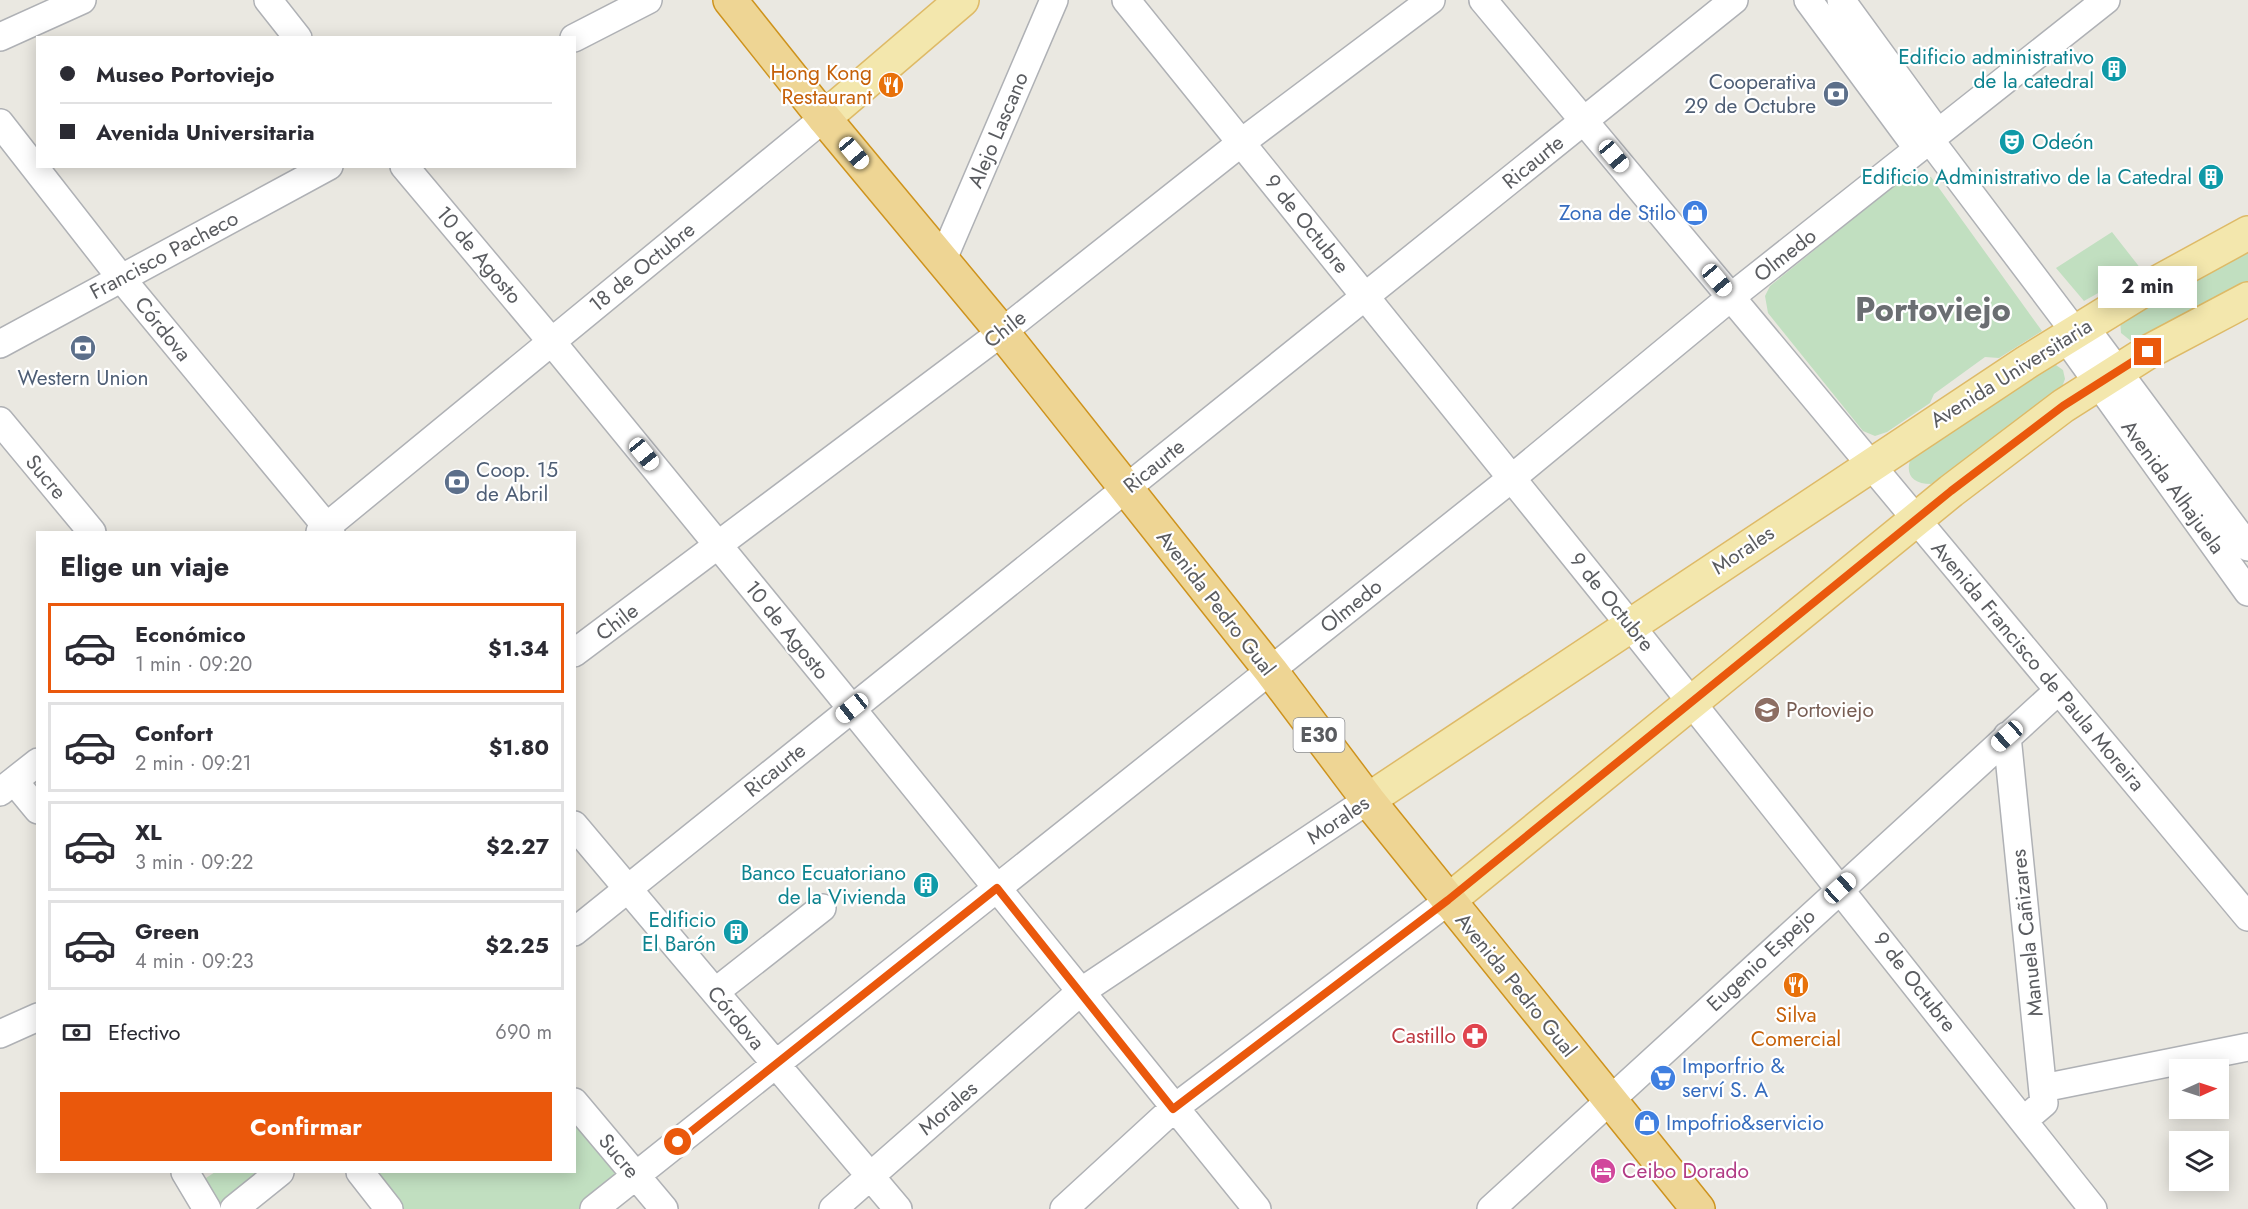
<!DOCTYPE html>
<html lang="es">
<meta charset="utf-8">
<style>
body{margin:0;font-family:Jost,sans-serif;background:#f7f7f7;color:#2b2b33;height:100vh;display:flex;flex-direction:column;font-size:22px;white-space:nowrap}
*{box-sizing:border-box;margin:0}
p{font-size:20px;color:#7c7c81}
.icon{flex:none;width:33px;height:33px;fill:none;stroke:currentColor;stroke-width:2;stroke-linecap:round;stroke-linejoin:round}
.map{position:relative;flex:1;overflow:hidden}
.details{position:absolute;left:36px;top:531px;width:540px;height:642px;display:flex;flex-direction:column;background:#fff;border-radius:0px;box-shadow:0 3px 15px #0003}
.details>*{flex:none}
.banner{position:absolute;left:36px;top:36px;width:540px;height:132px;border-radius:0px;box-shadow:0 3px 15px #0003;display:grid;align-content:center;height:132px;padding:0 24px;background:#fff}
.needle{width:39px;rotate:87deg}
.controls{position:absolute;left:2169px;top:1059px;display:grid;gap:12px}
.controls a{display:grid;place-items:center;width:60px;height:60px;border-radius:0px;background:#fff;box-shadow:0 3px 15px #0003;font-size:30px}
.end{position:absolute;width:27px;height:27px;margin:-14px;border:8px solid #ea580c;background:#fff;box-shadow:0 0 0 3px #fff}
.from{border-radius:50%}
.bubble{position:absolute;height:42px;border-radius:0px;background:#fff;box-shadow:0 3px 15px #0003;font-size:20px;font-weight:700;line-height:42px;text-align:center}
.car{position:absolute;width:18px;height:36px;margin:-18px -9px;border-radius:8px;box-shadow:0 0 4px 2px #0007;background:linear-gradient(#fff 24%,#345 0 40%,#fff 0 76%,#345 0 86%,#fff 0)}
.banner b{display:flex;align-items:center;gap:21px;height:57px;font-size:22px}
.banner b+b{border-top:2px solid #e1e1e2}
.banner i{width:15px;height:15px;background:#2b2b33}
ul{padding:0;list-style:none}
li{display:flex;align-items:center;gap:18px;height:90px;margin:0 12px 9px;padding:0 12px;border:3px solid #e1e1e2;border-radius:0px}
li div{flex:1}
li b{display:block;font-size:22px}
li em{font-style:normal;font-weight:700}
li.on{border-color:#ea580c}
li>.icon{width:54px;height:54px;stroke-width:1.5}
h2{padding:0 24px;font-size:27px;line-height:72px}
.pay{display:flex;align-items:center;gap:15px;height:66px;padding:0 24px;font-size:22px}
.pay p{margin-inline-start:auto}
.button{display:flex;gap:12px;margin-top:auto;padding:12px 24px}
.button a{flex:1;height:69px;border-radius:0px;background:#ea580c;color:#fff;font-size:24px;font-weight:700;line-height:69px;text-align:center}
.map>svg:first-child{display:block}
.green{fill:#c1dfc0}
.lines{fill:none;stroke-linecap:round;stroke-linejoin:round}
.minor-casing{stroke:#afb1b5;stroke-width:30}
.major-casing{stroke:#deba67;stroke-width:36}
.highway-casing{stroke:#ce931d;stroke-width:36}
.minor{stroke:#fff;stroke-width:27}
.major{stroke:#f3e7ad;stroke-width:33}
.highway{stroke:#eed594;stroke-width:33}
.route{stroke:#ea580c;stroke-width:8}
.labels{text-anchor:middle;stroke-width:4.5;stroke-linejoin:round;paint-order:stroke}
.shield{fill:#fff;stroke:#8c8d90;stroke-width:1.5}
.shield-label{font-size:20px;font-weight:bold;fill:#5a5c60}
.culture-label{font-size:21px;fill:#0d838f;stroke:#fff;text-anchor:end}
.food-label{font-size:21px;fill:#c56008;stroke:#fff;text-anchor:end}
.service-label{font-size:21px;fill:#4e5e75;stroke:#fff;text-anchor:end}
.street-label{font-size:21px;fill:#5a5c60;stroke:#fff}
.shop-label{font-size:21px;fill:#366cbe;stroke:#fff;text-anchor:start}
.education-label{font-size:21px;fill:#785e54;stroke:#fff;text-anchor:start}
.health-label{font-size:21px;fill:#be3a42;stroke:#fff;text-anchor:end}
.hotel-label{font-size:21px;fill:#b23c85;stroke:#fff;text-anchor:start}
.town-label{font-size:33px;font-weight:bold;fill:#6b6e72;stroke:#fff}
</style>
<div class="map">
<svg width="2248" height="1209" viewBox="0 0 2248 1209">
<rect width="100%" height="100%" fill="#eae8e1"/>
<path class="green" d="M 1906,176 L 1931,177 L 2042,331 L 1999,358 L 1985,357 L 1934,394 L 1930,403 L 1887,432 L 1875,436 L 1863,431 L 1768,313 L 1765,296 L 1770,286 Z
M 2112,232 L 2141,269 L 2084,301 L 2056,268 Z
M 2248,249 L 2248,283 L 2139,340 L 2131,341 L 2121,333 L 2120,319 Z
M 2048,365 L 2056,365 L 2063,370 L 2065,379 L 2062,387 L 1931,484 C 1911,484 1904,473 1912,455 Z
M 575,1115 L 616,1170 L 614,1179 L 580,1209 L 402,1209 L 368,1172 L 574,1172 Z
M 215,1172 L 264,1172 L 225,1203 L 218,1203 L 203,1180 Z"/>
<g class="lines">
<g class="minor-casing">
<path id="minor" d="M 268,0 L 298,38
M 1126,0 L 1630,625 L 2093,1209
M 1483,0 L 2248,917
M 1808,0 L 1918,149
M 1841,0 L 1938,133
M 0,37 L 82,0
M 574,38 L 648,0
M 0,123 L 121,278 L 331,532
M 1930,140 L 2075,332
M 404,166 L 551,341 L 835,688 L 1257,1209
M 943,259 L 1054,0
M 2084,326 L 2248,547
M 2065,337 L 2248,592
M 0,344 L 329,166
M 0,421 L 92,532
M 320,532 L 824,118
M 574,653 L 1002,332 L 1242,142 L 1431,0
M 2007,736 L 2044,1103 L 2024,1120
M 14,781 L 38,810
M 0,792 L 38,762
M 574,825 L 898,1209
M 574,932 L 1734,0
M 715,992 L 822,908
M 0,1034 L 38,1017
M 2043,1088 L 2248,1047
M 574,1102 L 664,1209
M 185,1172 L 207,1209
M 360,1172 L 389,1209
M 234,1209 L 280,1172
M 594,1209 L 1512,478 L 1731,297 L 2106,0
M 833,1209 L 1079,993 L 1368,800
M 1064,1209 L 1173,1109 L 1448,901
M 1491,1209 L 2059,690"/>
</g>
<g class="major-casing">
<path id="major" d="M 824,118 L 962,0
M 1368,800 L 2027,362 L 2142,291 L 2248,233
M 1448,901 L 1951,491 L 2063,406 L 2148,352 L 2248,299"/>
</g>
<g class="highway-casing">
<path id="highway" d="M 730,0 L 824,118 L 1002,332 L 1271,671 L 1368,800 L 1698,1209"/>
</g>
<use href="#minor" class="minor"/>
<use href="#major" class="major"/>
<use href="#highway" class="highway"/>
</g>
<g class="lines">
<path class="route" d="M 678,1142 L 997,888 L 1173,1109 L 1448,900 L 1951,491 L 2063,406 L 2148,352"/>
</g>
<defs>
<g id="building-disc" transform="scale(1.35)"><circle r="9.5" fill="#0f9aa8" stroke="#fff"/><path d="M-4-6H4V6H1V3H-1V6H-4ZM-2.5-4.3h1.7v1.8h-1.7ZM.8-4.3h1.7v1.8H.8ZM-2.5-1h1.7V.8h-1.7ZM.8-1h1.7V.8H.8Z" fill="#fff"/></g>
<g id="restaurant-disc" transform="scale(1.35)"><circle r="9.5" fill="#e8710a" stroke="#fff"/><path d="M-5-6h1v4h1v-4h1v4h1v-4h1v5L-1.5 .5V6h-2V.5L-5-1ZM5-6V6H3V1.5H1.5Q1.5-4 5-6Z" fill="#fff"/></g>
<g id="bank-disc" transform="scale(1.35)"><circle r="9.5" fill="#5c6f8a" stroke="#fff"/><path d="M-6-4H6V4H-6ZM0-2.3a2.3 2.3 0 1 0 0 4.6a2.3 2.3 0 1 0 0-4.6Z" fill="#fff"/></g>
<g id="theatre-disc" transform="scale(1.35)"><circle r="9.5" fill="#0f9aa8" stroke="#fff"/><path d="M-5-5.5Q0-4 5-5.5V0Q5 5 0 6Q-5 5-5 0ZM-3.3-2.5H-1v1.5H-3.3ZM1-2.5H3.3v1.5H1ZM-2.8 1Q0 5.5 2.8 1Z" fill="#fff"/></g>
<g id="shop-disc" transform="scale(1.35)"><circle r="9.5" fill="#3f7fe0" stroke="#fff"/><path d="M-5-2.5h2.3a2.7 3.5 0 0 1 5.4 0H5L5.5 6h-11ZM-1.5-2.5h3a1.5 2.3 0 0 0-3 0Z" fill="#fff"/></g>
<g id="university-disc" transform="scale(1.35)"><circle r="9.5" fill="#8d6e63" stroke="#fff"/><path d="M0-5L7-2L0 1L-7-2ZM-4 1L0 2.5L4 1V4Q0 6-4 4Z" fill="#fff"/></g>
<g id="pharmacy-disc" transform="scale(1.35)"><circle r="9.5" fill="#e0444e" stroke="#fff"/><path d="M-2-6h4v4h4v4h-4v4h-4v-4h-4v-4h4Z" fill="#fff"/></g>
<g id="supermarket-disc" transform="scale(1.35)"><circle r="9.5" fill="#3f7fe0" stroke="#fff"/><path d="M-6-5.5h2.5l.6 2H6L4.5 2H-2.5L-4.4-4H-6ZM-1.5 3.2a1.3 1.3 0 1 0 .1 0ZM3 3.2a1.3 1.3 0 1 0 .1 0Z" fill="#fff"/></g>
<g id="hotel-disc" transform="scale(1.35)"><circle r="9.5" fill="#d1479c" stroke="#fff"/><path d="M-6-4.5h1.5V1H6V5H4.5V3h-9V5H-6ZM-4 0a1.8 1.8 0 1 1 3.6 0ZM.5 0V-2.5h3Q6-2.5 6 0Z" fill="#fff"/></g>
</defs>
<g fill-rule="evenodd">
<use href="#building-disc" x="2114" y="69"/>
<use href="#restaurant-disc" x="891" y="85"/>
<use href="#bank-disc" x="1836" y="94"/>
<use href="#theatre-disc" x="2012" y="142"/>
<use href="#building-disc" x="2211" y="177"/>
<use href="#shop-disc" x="1695" y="213"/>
<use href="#bank-disc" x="83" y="348"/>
<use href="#bank-disc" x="457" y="482"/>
<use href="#university-disc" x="1767" y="710"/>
<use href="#building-disc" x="926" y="885"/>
<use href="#building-disc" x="736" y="932"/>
<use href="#restaurant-disc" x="1796" y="985"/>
<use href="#pharmacy-disc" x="1475" y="1036"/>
<use href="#supermarket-disc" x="1663" y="1078"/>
<use href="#shop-disc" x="1647" y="1123"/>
<use href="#hotel-disc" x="1603" y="1171"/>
</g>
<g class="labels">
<rect class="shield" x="1293.5" y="718" width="51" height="34" rx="4.5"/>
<g class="shield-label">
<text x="1319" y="742">E30</text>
</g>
<g class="culture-label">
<text x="2094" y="64">Edificio administrativo<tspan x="2094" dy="24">de la catedral</tspan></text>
<text x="2032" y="149" text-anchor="start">Odeón</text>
<text x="2192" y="184">Edificio Administrativo de la Catedral</text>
<text x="906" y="880">Banco Ecuatoriano<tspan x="906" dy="24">de la Vivienda</tspan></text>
<text x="716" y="927">Edificio<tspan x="716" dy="24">El Barón</tspan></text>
</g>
<g class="food-label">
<text x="872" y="80">Hong Kong<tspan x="872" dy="24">Restaurant</tspan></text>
<text x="1796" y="1022" text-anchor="middle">Silva<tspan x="1796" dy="24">Comercial</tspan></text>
</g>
<g class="service-label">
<text x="1816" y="89">Cooperativa<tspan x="1816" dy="24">29 de Octubre</tspan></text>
<text x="83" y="385" text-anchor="middle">Western Union</text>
<text x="476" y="477" text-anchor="start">Coop. 15<tspan x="476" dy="24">de Abril</tspan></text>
</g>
<g class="street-label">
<text transform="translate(998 130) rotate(-67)" y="7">Alejo Lascano</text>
<text transform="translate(1533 162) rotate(-39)" y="7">Ricaurte</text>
<text transform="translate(1307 224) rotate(51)" y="7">9 de Octubre</text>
<text transform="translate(164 255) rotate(-28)" y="7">Francisco Pacheco</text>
<text transform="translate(479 255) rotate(50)" y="7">10 de Agosto</text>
<text transform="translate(1785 255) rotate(-38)" y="7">Olmedo</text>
<text transform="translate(642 267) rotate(-39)" y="7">18 de Octubre</text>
<text transform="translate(163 329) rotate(51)" y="7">Córdova</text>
<text transform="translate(1005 329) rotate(-38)" y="7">Chile</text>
<text transform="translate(2011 373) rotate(-32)" y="7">Avenida Universitaria</text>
<text transform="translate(1154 466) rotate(-39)" y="7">Ricaurte</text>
<text transform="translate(46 477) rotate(50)" y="7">Sucre</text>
<text transform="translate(2173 487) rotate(54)" y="7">Avenida Alhajuela</text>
<text transform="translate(1743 550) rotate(-34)" y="7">Morales</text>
<text transform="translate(1612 602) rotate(51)" y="7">9 de Octubre</text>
<text transform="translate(1216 603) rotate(52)" y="7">Avenida Pedro Gual</text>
<text transform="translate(1351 606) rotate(-39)" y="7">Olmedo</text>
<text transform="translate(617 622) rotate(-37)" y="7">Chile</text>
<text transform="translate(787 630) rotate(51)" y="7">10 de Agosto</text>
<text transform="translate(2038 666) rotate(50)" y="7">Avenida Francisco de Paula Moreira</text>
<text transform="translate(775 770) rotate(-39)" y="7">Ricaurte</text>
<text transform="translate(1338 820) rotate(-34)" y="7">Morales</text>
<text transform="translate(2027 933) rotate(-96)" y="7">Manuela Cañizares</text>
<text transform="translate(1761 960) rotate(-43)" y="7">Eugenio Espejo</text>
<text transform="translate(1915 982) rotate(52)" y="7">9 de Octubre</text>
<text transform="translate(1516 985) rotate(51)" y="7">Avenida Pedro Gual</text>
<text transform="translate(736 1018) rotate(50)" y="7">Córdova</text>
<text transform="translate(948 1108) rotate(-41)" y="7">Morales</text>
<text transform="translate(619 1156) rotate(50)" y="7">Sucre</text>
</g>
<g class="shop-label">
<text x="1676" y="220" text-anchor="end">Zona de Stilo</text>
<text x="1682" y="1073">Imporfrio &amp;<tspan x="1682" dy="24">serví S. A</tspan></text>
<text x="1666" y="1130">Impofrio&amp;servicio</text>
</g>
<g class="education-label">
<text x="1786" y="717">Portoviejo</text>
</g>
<g class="health-label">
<text x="1456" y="1043">Castillo</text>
</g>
<g class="hotel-label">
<text x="1622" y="1178">Ceibo Dorado</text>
</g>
<g class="town-label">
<text x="1933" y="321">Portoviejo</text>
</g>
</g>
</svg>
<div class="controls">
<a><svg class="needle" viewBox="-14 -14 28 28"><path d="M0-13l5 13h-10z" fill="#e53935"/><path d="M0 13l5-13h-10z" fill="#7c7c81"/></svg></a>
<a><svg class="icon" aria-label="layers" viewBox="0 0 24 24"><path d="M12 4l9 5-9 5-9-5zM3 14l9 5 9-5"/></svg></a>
</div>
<i class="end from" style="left:678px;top:1142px"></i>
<i class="end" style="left:2148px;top:352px"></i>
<div class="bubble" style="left:2098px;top:266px;width:99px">2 min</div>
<i class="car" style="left:854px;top:153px;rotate:140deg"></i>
<i class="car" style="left:1614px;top:156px;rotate:140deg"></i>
<i class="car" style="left:1717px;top:280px;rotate:140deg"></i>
<i class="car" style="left:644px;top:454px;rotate:141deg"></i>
<i class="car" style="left:852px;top:708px;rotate:231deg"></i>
<i class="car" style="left:2007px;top:736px;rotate:228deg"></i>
<i class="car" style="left:1840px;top:888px;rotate:48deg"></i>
<div class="banner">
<b><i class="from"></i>Museo Portoviejo</b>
<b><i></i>Avenida Universitaria</b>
</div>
<section class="details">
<h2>Elige un viaje</h2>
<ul>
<li class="on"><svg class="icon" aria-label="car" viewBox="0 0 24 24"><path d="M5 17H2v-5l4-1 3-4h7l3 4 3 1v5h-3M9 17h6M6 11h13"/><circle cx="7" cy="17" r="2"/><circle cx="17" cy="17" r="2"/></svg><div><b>Económico</b><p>1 min · 09:20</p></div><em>$1.34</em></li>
<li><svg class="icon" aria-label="car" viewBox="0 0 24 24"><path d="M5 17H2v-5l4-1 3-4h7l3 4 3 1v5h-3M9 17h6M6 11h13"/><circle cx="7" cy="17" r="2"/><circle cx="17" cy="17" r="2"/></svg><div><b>Confort</b><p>2 min · 09:21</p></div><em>$1.80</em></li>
<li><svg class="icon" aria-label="car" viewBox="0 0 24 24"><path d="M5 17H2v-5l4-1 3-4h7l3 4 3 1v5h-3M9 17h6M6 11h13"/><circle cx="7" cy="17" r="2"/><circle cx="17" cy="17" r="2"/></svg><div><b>XL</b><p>3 min · 09:22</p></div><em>$2.27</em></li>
<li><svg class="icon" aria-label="car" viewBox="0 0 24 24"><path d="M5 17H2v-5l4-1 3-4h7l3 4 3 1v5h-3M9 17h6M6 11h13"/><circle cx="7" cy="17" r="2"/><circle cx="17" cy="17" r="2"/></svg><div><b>Green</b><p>4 min · 09:23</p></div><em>$2.25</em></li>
</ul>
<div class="pay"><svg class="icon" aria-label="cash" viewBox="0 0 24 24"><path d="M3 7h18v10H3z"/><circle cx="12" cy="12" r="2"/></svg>Efectivo<p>690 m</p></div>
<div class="button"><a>Confirmar</a></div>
</section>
</div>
